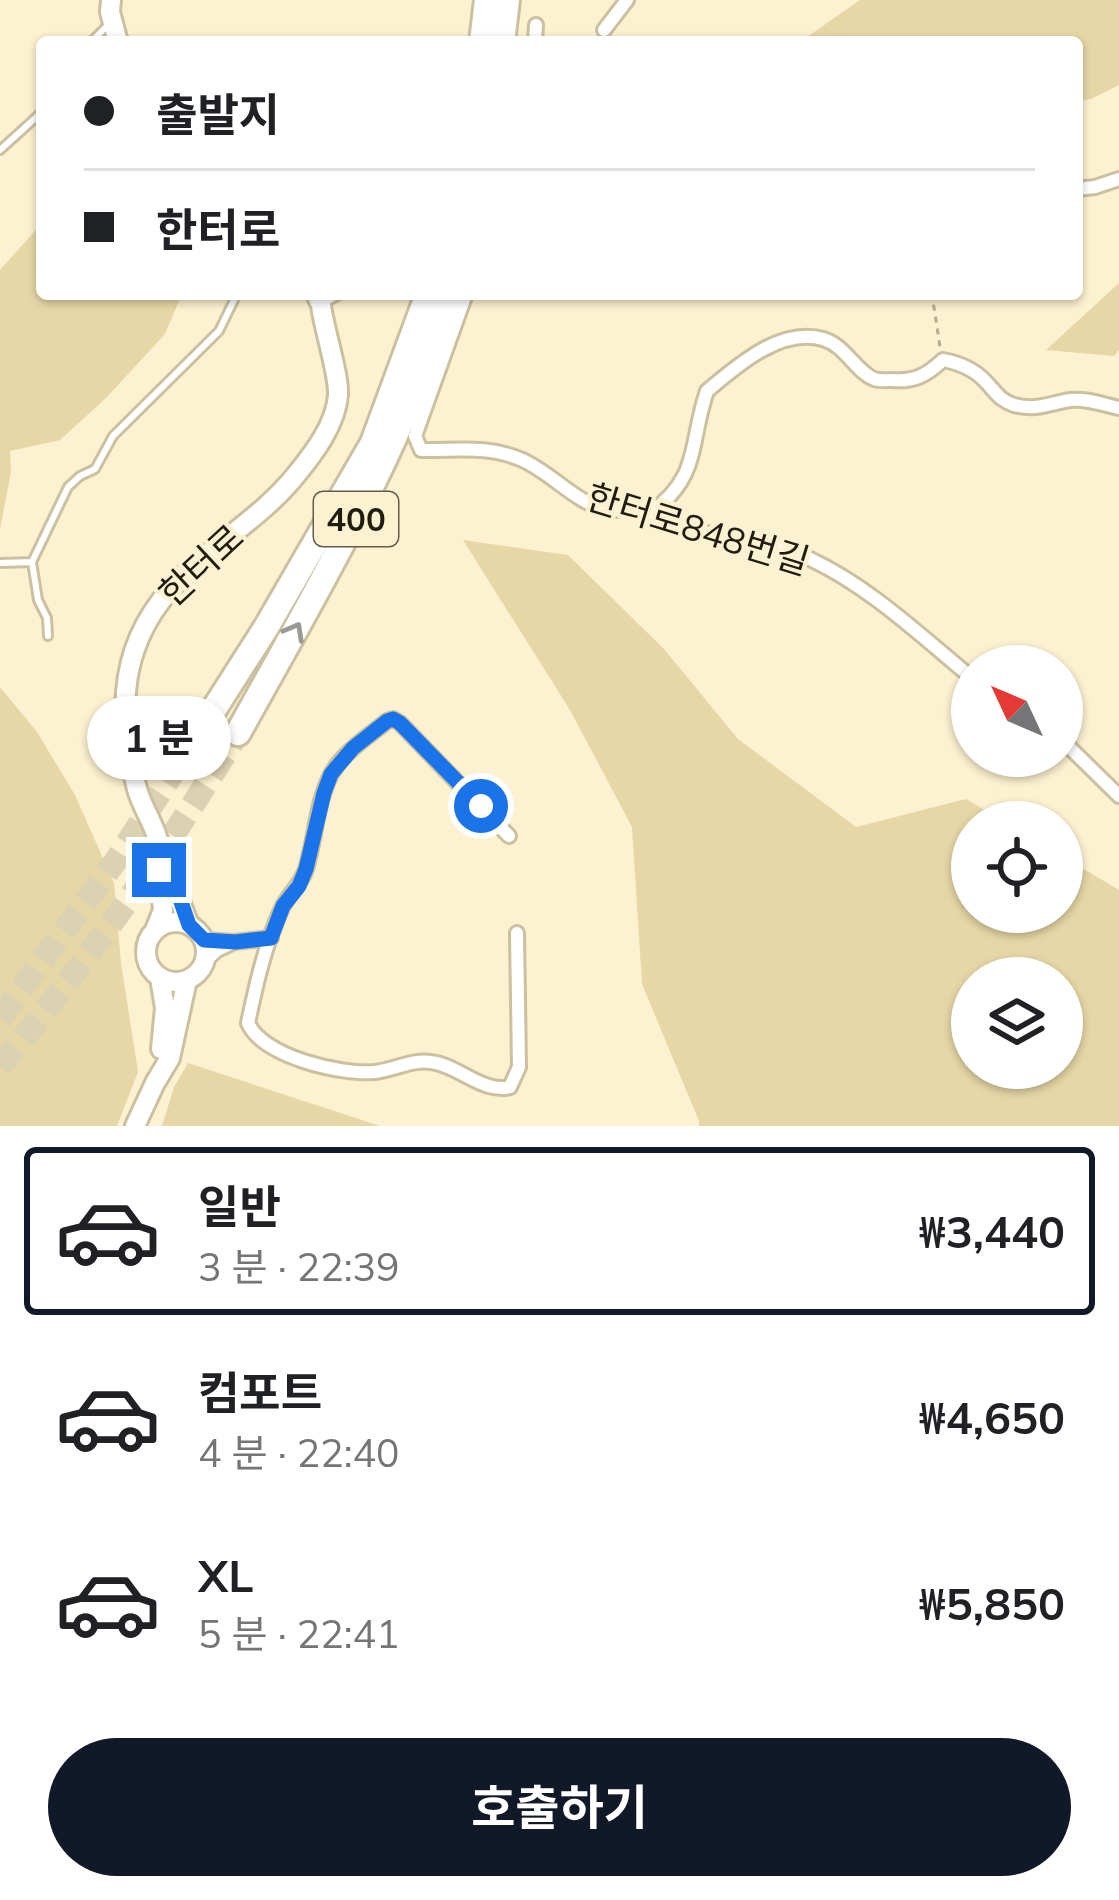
<!DOCTYPE html>
<html lang="ko">
<meta charset="utf-8">
<style>
body{margin:0;font-family:Mulish,"Noto Sans KR",sans-serif;background:#f6f6f6;color:#202124;height:100vh;display:flex;flex-direction:column;font-size:45px;white-space:nowrap}
*{box-sizing:border-box;margin:0}
p{font-size:39px;color:#757577}
.icon{flex:none;width:66px;height:66px;fill:none;stroke:currentColor;stroke-width:2;stroke-linecap:round;stroke-linejoin:round}
.map{position:relative;height:1126px;overflow:hidden}
.details{display:flex;flex-direction:column;background:#fff;flex:1}
.details>*{flex:none}
.guide{position:absolute;left:36px;top:36px;width:1047px;height:264px;border-radius:12px;box-shadow:0 3px 9px #0004;display:grid;align-content:center;height:264px;padding:0 48px;background:#fff}
.needle{width:78px;rotate:314deg}
.controls{position:absolute;left:951px;top:645px;display:grid;gap:24px}
.controls a{display:grid;place-items:center;width:132px;height:132px;border-radius:50%;background:#fff;box-shadow:0 3px 9px #0004;font-size:60px}
.end{position:absolute;width:54px;height:54px;margin:-27px;border:15px solid #1a73e8;background:#fff;box-shadow:0 0 0 6px #fff}
.from{border-radius:50%}
.bubble{position:absolute;height:84px;border-radius:42px;background:#fff;box-shadow:0 3px 9px #0004;font-size:39px;font-weight:700;line-height:84px;text-align:center}
.guide b{display:flex;align-items:center;gap:42px;height:114px;font-size:45px}
.guide b+b{border-top:3px solid #e0e0e0}
.guide i{width:30px;height:30px;background:#202124}
ul{padding:21px 0 0;list-style:none}
li{display:flex;align-items:center;gap:36px;height:168px;margin:0 24px 18px;padding:0 24px;border:6px solid transparent;border-radius:12px}
li div{flex:1}
li b{display:block;font-size:45px}
li em{font-style:normal;font-weight:700}
li.selected{border-color:#111827}
li>.icon{width:108px;height:108px;stroke-width:1.5}
.button{display:flex;gap:24px;margin-top:auto;padding:24px 48px}
.button a{flex:1;height:138px;border-radius:72px;background:#111827;color:#fff;font-size:48px;font-weight:700;line-height:138px;text-align:center}
.map>svg:first-child{display:block}
.green{fill:#e7d7a7;fill-rule:evenodd}
.lines{fill:none;stroke-linecap:round;stroke-linejoin:round}
.highway-tunnel{stroke:#dbd1b3;stroke-width:24;stroke-dasharray:24 12;stroke-linecap:butt}
.lane-casing{stroke:#cbc1a1;stroke-width:12}
.street-casing{stroke:#cbc1a1;stroke-width:18}
.secondary-casing{stroke:#cbc1a1;stroke-width:24}
.highway-casing{stroke:#cbc1a1;stroke-width:30}
.path{stroke:#b5ac92;stroke-width:3;stroke-dasharray:6 6;stroke-linecap:butt}
.lane{stroke:#fff;stroke-width:6}
.street{stroke:#fff;stroke-width:12}
.secondary{stroke:#fff;stroke-width:18}
.highway{stroke:#fff;stroke-width:24}
.oneway{stroke:#9b9993}
.route{stroke:#1a73e8;stroke-width:15}
.labels{text-anchor:middle;stroke-width:9;stroke-linejoin:round;paint-order:stroke}
.shield{fill:#fcf1d0;stroke:#625c4a;stroke-width:3}
.shield-label{font-size:33px;font-weight:bold;fill:#201c10}
.street-label{font-size:36px;fill:#201c10;stroke:#fcf1d0}
</style>
<div class="map">
<svg width="1119" height="1126" viewBox="0 0 1119 1126">
<rect width="100%" height="100%" fill="#fcf1d0"/>
<path class="green" d="M 860,0 L 1119,0 L 1119,85 L 1091,99 L 1077,101 L 1077,42 L 800,42 Z
M 42,223 L 42,294 L 182,294 L 165,334 L 106,398 L 60,440 L 10,451 L 11,472 L 0,529 L 0,270 Z
M 1119,283 L 1119,350 L 1114,356 L 1046,350 Z
M 463,540 L 568,555 L 664,649 L 738,739 L 856,827 L 966,799 L 1004,822 L 972,822 L 972,912 L 1062,912 L 1062,856 L 1119,890 L 1119,1126 L 699,1126 L 699,1121 L 642,984 L 632,827 L 570,710 ZM 972,978 L 1062,978 L 1062,1068 L 972,1068 Z
M 0,687 L 37,732 L 75,795 L 114,883 L 121,963 L 138,1072 L 117,1126 L 0,1126 Z
M 188,1063 L 380,1126 L 162,1126 L 174,1087 Z"/>
<g class="lines">
<path class="highway-tunnel" d="M 0,1018 L 117,859 L 209,717
M 0,1066 C 88,962 167,849 238,733"/>
<g class="lane-casing">
<path id="lane" d="M 91,42 L 110,23
M 0,150 L 42,112
M 323,304 L 341,294
M 0,563 L 32,562
M 48,636 L 47,618 L 38,600 L 32,562 L 68,487 L 80,476 L 95,469 L 113,436 L 219,331 L 237,294"/>
</g>
<g class="street-casing">
<path id="street" d="M 604,30 L 627,0
M 535,42 L 536,25
M 1077,189 L 1095,187 L 1119,179
M 466,294 L 415,436 L 421,450 C 455,451 487,445 520,459 C 550,471 575,503 607,510 C 615,511 625,508 634,509 C 653,511 668,521 686,527 C 726,541 771,541 810,559 C 870,587 921,636 972,678
M 650,513 C 701,477 689,443 707,391 C 737,366 780,327 823,339 C 845,345 855,371 874,379 C 880,381 887,380 893,380 C 914,382 927,375 943,360 C 959,363 973,368 985,381 C 996,392 999,400 1014,405 C 1038,411 1049,403 1071,400 C 1087,398 1104,405 1119,408
M 1062,740 L 1119,796
M 509,836 L 400,723 L 393,719 L 387,721 C 369,736 346,750 333,771 C 316,800 316,837 306,869 C 301,885 289,893 282,908 C 265,944 256,985 248,1023 C 263,1057 341,1075 375,1072 C 394,1070 412,1059 431,1062 C 458,1065 483,1094 510,1087 L 519,1067 L 517,933
M 204,940 L 234,942 L 217,950 L 204,962
M 234,942 L 271,938"/>
</g>
<g class="secondary-casing">
<path id="secondary" d="M 111,0 L 110,12 L 118,42
M146 952a30 30 0 1 1 60 0a30 30 0 1 1-60 0Z
M 189,925 C 178,896 167,868 158,840 C 153,822 142,807 137,789 C 116,709 119,639 181,578 C 218,541 263,516 296,475 C 314,453 336,424 338,395 C 339,373 324,330 321,305 L 316,294
M 155,930 L 163,910 L 159,869
M 160,978 L 165,1008 L 161,1049
M 135,1126 L 155,1083 L 170,1058 L 187,980"/>
</g>
<g class="highway-casing">
<path id="highway" d="M 482,42 L 487,0
M 502,42 L 507,0
M 209,717 L 267,626 L 373,443 L 428,294
M 238,733 C 317,590 401,451 449,294"/>
</g>
<path class="path" d="M 928,294 L 934,307 L 940,347"/>
<use href="#lane" class="lane"/>
<use href="#street" class="street"/>
<use href="#secondary" class="secondary"/>
<use href="#highway" class="highway"/>
</g>
<defs><path id="oneway-chevron" d="M-2-3.5L2.5 0L-2 3.5" fill="none" stroke-width="1.6" stroke-linecap="round" stroke-linejoin="round" transform="scale(3)"/></defs>
<use class="oneway" href="#oneway-chevron" transform="translate(295 631) rotate(-61)"/>
<g class="lines">
<path class="route" d="M 159,870 L 162,859 L 169,867 L 189,925 L 204,940 L 235,942 L 271,938 L 283,906 L 299,886 L 306,869 L 324,793 L 331,774 L 353,748 L 387,721 L 393,719 L 400,723 L 481,806"/>
</g>
<g class="labels">
<rect class="shield" x="314" y="492" width="84" height="54" rx="9"/>
<g class="shield-label">
<text x="356" y="531">400</text>
</g>
<g class="street-label">
<text transform="translate(698 529) rotate(17)" y="13">한터로848번길</text>
<text transform="translate(201 565) rotate(-43)" y="13">한터로</text>
</g>
</g>
</svg>
<div class="controls">
<a><svg class="needle" viewBox="-14 -14 28 28"><path d="M0-13l5 13h-10z" fill="#e53935"/><path d="M0 13l5-13h-10z" fill="#757577"/></svg></a>
<a><svg class="icon" aria-label="locate" viewBox="0 0 24 24"><circle cx="12" cy="12" r="6"/><path d="M12 2v4M12 18v4M2 12h4M18 12h4"/></svg></a>
<a><svg class="icon" aria-label="layers" viewBox="0 0 24 24"><path d="M12 4l9 5-9 5-9-5zM3 14l9 5 9-5"/></svg></a>
</div>
<i class="end from" style="left:481px;top:806px"></i>
<i class="end" style="left:159px;top:870px"></i>
<div class="bubble" style="left:87px;top:696px;width:144px">1 분</div>
<div class="guide">
<b><i class="from"></i>출발지</b>
<b><i></i>한터로</b>
</div>
</div>
<section class="details">
<ul>
<li class="selected"><svg class="icon" aria-label="car" viewBox="0 0 24 24"><path d="M5 17H2v-5l4-1 3-4h7l3 4 3 1v5h-3M9 17h6M6 11h13"/><circle cx="7" cy="17" r="2"/><circle cx="17" cy="17" r="2"/></svg><div><b>일반</b><p>3 분 · 22:39</p></div><em>₩3,440</em></li>
<li><svg class="icon" aria-label="car" viewBox="0 0 24 24"><path d="M5 17H2v-5l4-1 3-4h7l3 4 3 1v5h-3M9 17h6M6 11h13"/><circle cx="7" cy="17" r="2"/><circle cx="17" cy="17" r="2"/></svg><div><b>컴포트</b><p>4 분 · 22:40</p></div><em>₩4,650</em></li>
<li><svg class="icon" aria-label="car" viewBox="0 0 24 24"><path d="M5 17H2v-5l4-1 3-4h7l3 4 3 1v5h-3M9 17h6M6 11h13"/><circle cx="7" cy="17" r="2"/><circle cx="17" cy="17" r="2"/></svg><div><b>XL</b><p>5 분 · 22:41</p></div><em>₩5,850</em></li>
</ul>
<div class="button"><a>호출하기</a></div>
</section>
